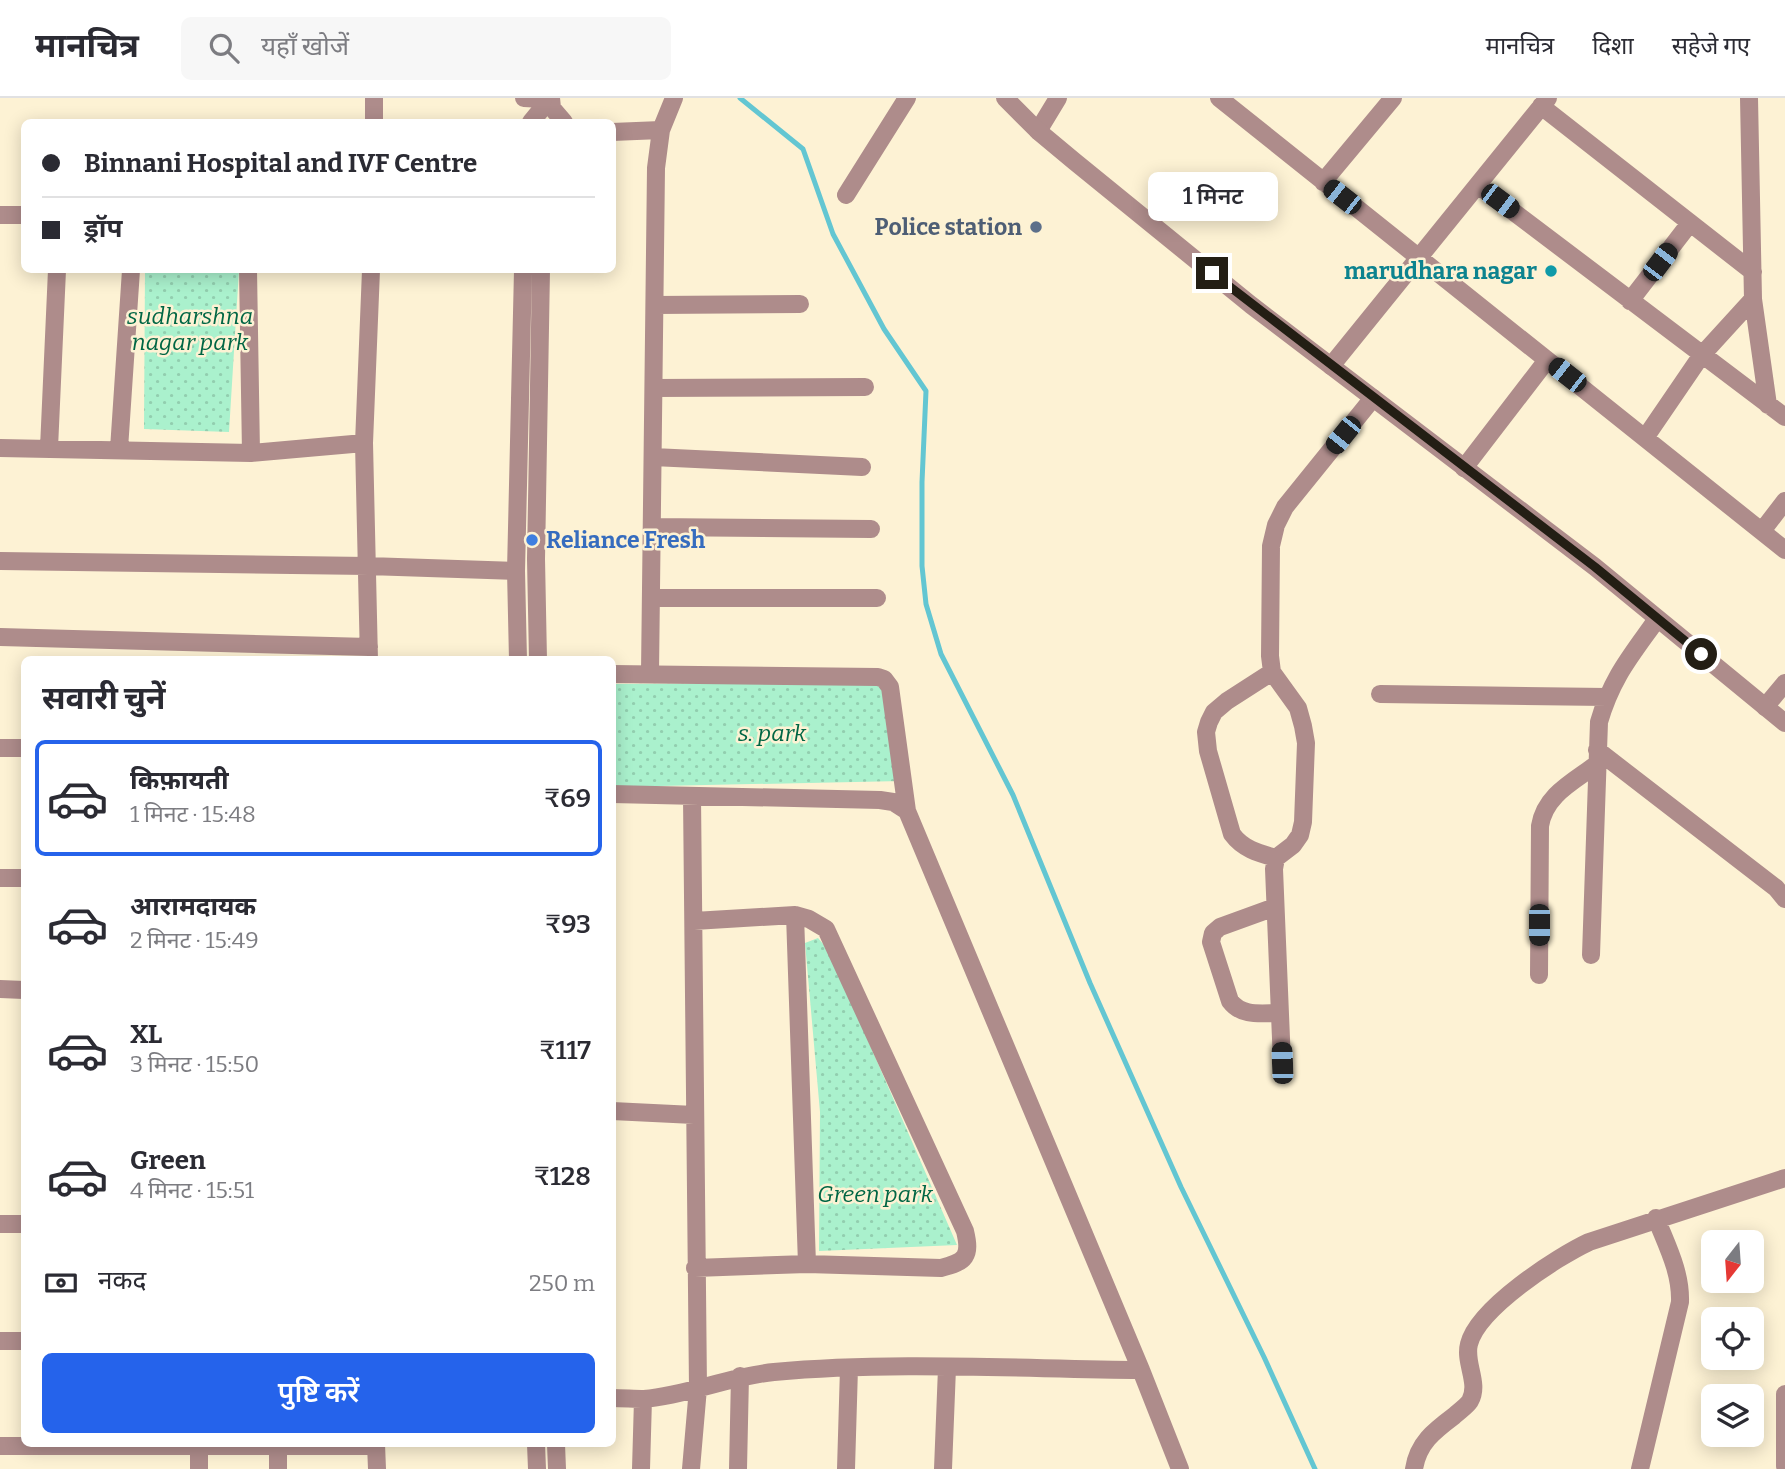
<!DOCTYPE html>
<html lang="hi">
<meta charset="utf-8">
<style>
body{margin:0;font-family:Bitter,"Noto Sans Devanagari",serif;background:#f7f7f7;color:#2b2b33;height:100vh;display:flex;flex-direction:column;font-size:26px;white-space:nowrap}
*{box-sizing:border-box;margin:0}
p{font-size:23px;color:#7c7c81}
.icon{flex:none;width:38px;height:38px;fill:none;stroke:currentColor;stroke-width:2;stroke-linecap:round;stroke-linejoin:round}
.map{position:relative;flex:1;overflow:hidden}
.sheet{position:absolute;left:21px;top:558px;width:595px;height:791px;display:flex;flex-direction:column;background:#fff;border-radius:10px;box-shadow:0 4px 18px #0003}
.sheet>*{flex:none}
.top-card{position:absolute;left:21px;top:21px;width:595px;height:154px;border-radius:10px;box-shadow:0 4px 18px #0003;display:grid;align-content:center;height:154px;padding:0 21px;background:#fff}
.needle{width:46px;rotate:197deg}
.buttons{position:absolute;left:1701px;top:1132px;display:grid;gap:14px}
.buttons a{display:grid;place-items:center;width:63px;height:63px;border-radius:10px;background:#fff;box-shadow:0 4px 18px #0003;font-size:35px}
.end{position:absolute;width:32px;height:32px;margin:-16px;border:9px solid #231e14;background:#fff;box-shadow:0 0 0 4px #fff}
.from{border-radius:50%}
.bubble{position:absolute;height:49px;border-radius:10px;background:#fff;box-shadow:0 4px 18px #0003;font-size:23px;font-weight:600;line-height:49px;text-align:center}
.car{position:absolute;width:21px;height:42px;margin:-21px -10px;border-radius:9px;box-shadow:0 0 5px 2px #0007;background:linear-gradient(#222 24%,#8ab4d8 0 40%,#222 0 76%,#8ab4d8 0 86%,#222 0)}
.top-card b{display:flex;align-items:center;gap:24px;height:66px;font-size:26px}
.top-card b+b{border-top:2px solid #e1e1e2}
.top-card i{width:18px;height:18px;background:#2b2b33}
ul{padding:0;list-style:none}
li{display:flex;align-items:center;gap:21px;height:116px;margin:0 14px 10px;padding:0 7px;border:4px solid transparent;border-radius:10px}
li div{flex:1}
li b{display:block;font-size:26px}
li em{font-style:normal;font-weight:600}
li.current{border-color:#2563eb}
li>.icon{width:63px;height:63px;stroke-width:1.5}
h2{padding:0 21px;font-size:32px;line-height:84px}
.pay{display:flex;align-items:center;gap:18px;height:77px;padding:0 21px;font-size:26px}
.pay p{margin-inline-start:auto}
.button{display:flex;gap:14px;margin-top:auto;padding:14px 21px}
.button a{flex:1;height:80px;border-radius:10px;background:#2563eb;color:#fff;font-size:28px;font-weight:600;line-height:80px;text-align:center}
header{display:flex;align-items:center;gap:42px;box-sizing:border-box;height:98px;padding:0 35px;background:#fff;border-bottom:2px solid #e1e1e2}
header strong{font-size:33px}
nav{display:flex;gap:38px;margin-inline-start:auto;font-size:24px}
.search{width:490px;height:63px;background:#f7f7f7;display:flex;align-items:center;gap:18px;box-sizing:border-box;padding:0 24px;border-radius:10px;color:#7c7c81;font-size:26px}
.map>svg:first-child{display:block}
.green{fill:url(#green-dots)}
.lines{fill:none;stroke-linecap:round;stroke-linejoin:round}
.stream{stroke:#63c6d2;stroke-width:5}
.minor{stroke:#ae8c8b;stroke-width:18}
.tertiary{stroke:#ae8c8b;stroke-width:18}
.route{stroke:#231e14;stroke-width:9}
.service-dot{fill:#5c6f8a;stroke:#fdf2d4;stroke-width:2.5}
.culture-dot{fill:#0f9aa8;stroke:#fdf2d4;stroke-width:2.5}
.shop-dot{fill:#3f7fe0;stroke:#fdf2d4;stroke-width:2.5}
.labels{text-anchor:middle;stroke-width:5;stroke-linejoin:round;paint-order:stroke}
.service-label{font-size:23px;font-weight:bold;fill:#4e5e75;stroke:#fdf2d4;text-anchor:end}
.culture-label{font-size:23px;font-weight:bold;fill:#0d838f;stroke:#fdf2d4;text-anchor:end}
.park-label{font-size:23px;font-style:italic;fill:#064;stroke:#fdf2d4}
.shop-label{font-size:23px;font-weight:bold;fill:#366cbe;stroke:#fdf2d4;text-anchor:start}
</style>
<header>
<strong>मानचित्र</strong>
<div class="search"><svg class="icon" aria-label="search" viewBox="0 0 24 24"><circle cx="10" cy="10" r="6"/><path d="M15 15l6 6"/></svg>यहाँ खोजें</div>
<nav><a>मानचित्र</a><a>दिशा</a><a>सहेजे गए</a></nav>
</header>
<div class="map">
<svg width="1785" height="1371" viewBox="0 0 1785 1371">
<defs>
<pattern id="green-dots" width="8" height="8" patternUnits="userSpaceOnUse" patternTransform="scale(1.75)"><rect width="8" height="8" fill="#aaf1cd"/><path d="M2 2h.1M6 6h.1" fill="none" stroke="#92ceaf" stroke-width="1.8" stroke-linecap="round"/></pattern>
</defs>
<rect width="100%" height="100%" fill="#fdf2d4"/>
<path class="green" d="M 145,172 L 239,172 L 229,334 L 144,331 Z
M 897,584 L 902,683 L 613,689 L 612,586 Z
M 818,840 L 829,853 L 957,1147 L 819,1153 L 820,1014 L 805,845 Z"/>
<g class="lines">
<path class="stream" d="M 740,0 L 803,51 L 833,136 L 884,231 L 926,293 L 922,384 L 922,468 L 926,506 L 941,556 L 1013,697 L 1090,885 L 1181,1089 L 1264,1259 L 1315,1371"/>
<path class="minor" d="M 551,0 L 552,10 L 564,24
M 1219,0 L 1785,452
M 1749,0 L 1753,201 L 1768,307
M 1541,8 L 1753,174
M 374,24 L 374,0
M 1038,33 L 1058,0
M 612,34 L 661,32
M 1323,84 L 1393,0
M 1478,87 L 1785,319
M 846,97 L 907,0
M 0,117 L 24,117
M 248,172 L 251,355
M 1630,203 L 1690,125
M 655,207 L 800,206
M 1331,268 L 1548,0
M 654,290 L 865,289
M 1645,340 L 1701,258 L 1753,201
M 0,350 L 251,355 L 364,345
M 49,350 L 57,172
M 119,351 L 131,172
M 653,359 L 862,369
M 1464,370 L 1547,262
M 652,429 L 871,431
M 1762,433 L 1785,403
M 0,463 L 368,468 L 516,473
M 651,500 L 877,500
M 0,539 L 369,549
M 369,562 L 364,345 L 371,172
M 1272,574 L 1227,603 L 1214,614 L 1209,624 L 1206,634 L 1208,653 L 1232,736 C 1243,751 1258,755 1276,760
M 650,575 L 656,70 L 661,32 L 674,0
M 612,576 L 878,579 L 884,581 L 890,589 L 907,713
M 1380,596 L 1607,599
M 1765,609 L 1785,585
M 0,650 L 24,650
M 1597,652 L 1776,790 L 1785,801
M 612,696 L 880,702 L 893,704 L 907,713 L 1141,1272 L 1180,1371
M 0,780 L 24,780
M 1275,809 L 1220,829 L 1213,835 L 1211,844 L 1230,903 C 1242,919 1261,915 1280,915
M 795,817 L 807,1166
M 694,823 L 795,817 L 809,821 L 826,831 L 965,1133 C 971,1158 966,1164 941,1170 L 807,1166 L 695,1170
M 1591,857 L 1599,624 C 1612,579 1631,558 1657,521
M 1539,877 L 1540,728 C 1545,697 1573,684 1597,666
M 0,891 L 24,892
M 1282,965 L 1274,771 L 1276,760 L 1293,747 L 1300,737 L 1303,724 L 1306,645 L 1303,628 L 1298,610 L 1272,574 L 1270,558 L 1271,448 L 1276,427 L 1285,409 L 1373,300
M 612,1013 L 694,1017
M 0,1126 L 24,1126
M 0,1243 L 24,1243
M 1785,1296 L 1785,1368
M 612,1300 C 623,1300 634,1301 644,1301 C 689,1297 730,1278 774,1274 C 894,1263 1021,1271 1141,1272
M 376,1346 L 377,1371
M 278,1347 L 278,1371
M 0,1348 L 376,1348
M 199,1371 L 199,1347
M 641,1371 L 643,1301
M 691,1371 L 698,1290 L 692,699
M 738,1371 L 740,1278
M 846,1371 L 849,1270
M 943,1371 L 947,1270
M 1414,1371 C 1418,1345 1434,1333 1454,1318 C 1459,1313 1466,1309 1470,1303 C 1480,1285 1464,1265 1469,1246 C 1478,1210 1557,1159 1589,1144 L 1785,1080
M 1640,1371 L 1680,1204 C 1681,1174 1667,1148 1656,1120"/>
<path class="tertiary" d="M 524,0 L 543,1
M 1005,0 L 1038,33 L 1074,63 L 1251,207 L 1595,469 L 1785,625
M 531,24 L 540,13 L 543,0
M 518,562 L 516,473 L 523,172
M 538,562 L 536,461 L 541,172
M 536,1346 L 537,1371
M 556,1346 L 557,1371"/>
</g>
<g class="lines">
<path class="route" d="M 1212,175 L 1595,469 L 1701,556"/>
</g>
<circle class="service-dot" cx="1036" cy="129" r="7"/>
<circle class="culture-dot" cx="1551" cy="173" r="7"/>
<circle class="shop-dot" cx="532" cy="442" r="7"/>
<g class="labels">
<g class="service-label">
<text x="1022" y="137">Police station</text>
</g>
<g class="culture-label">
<text x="1537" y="181">marudhara nagar</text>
</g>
<g class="park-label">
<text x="190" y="226">sudharshna<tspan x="190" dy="26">nagar park</tspan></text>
<text x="772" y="643">s. park</text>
<text x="875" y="1104">Green park</text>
</g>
<g class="shop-label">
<text x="546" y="450">Reliance Fresh</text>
</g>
</g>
</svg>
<div class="buttons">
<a><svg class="needle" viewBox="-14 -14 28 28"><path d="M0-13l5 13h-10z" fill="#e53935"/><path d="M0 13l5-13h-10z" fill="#7c7c81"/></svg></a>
<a><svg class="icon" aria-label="locate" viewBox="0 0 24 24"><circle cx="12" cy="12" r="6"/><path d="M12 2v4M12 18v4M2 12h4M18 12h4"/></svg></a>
<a><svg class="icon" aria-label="layers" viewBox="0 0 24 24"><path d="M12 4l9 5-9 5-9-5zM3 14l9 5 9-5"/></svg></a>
</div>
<i class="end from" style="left:1701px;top:556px"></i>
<i class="end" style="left:1212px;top:175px"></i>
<div class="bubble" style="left:1148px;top:74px;width:130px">1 मिनट</div>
<i class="car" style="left:1342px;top:99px;rotate:308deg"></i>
<i class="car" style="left:1500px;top:103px;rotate:127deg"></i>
<i class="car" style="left:1660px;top:164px;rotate:37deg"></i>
<i class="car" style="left:1567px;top:277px;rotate:308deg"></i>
<i class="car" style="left:1343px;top:337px;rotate:219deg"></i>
<i class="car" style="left:1539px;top:827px;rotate:180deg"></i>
<i class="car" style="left:1282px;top:965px;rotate:358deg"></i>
<div class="top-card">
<b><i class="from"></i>Binnani Hospital and IVF Centre</b>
<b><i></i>ड्रॉप</b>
</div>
<section class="sheet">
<h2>सवारी चुनें</h2>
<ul>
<li class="current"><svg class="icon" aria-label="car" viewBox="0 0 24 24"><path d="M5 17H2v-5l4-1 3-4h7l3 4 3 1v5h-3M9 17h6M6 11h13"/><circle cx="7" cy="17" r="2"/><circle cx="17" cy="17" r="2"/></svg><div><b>किफ़ायती</b><p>1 मिनट · 15:48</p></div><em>₹69</em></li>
<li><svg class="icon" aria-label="car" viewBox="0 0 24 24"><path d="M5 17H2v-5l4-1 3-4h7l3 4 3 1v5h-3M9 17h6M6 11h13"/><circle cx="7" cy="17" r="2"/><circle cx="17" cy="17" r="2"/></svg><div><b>आरामदायक</b><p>2 मिनट · 15:49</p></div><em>₹93</em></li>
<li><svg class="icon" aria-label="car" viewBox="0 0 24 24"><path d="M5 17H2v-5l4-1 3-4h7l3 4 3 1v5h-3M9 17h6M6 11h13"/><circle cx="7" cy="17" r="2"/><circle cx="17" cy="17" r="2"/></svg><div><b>XL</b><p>3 मिनट · 15:50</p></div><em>₹117</em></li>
<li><svg class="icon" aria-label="car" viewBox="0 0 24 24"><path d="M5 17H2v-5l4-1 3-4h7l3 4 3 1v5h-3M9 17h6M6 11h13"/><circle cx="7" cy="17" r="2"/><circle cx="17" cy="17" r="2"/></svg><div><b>Green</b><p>4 मिनट · 15:51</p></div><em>₹128</em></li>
</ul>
<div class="pay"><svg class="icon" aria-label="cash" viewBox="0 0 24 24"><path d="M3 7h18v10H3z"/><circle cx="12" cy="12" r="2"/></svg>नकद<p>250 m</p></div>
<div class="button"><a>पुष्टि करें</a></div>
</section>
</div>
